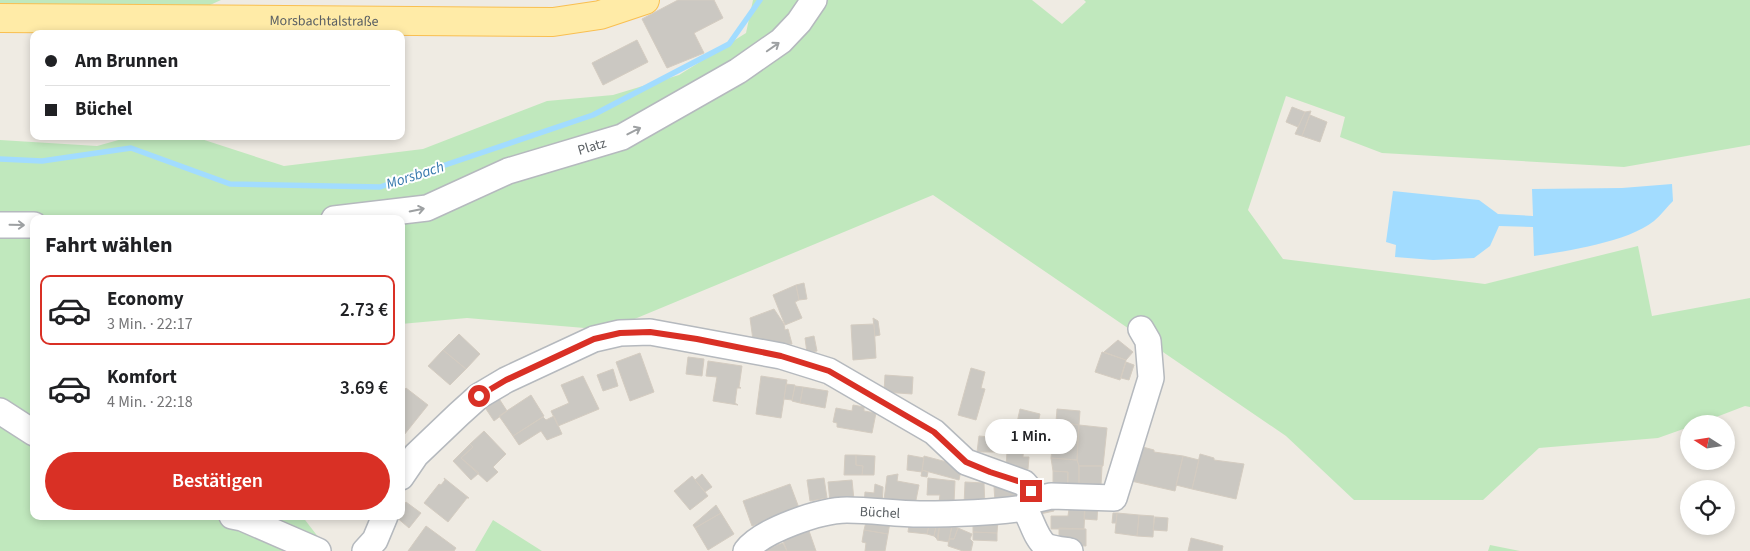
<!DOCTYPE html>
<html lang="de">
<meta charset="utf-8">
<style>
body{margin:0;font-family:"Source Sans 3",sans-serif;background:#f2f2f2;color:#202124;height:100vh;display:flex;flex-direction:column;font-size:19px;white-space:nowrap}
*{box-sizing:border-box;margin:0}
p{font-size:16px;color:#757577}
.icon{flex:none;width:28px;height:28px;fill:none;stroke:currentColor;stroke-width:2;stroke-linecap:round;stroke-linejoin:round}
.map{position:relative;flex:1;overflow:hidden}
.sheet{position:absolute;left:30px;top:215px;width:375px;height:305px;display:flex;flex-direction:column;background:#fff;border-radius:10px;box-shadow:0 2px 8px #0003}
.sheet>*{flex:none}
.top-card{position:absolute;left:30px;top:30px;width:375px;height:110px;border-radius:10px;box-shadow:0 2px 8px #0003;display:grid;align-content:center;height:110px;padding:0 15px;background:#fff}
.needle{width:32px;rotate:282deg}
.fabs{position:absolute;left:1680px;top:415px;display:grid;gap:10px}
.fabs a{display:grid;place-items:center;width:55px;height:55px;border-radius:50%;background:#fff;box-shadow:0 2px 8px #0003;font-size:25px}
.end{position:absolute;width:22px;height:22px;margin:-11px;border:6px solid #d93025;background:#fff;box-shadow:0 0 0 2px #fff}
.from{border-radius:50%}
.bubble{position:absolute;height:35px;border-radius:18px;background:#fff;box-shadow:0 2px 8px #0003;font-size:16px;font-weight:600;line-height:35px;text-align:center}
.top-card b{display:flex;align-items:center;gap:18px;height:48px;font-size:19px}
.top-card b+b{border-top:1px solid #e0e0e0}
.top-card i{width:12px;height:12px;background:#202124}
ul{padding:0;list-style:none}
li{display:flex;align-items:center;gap:15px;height:70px;margin:0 10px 8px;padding:0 5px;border:2px solid transparent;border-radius:10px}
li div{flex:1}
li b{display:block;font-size:19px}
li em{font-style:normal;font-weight:600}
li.active{border-color:#d93025}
li>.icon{width:45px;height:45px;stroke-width:1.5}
h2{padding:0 15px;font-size:22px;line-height:60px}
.action{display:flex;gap:10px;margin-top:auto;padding:10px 15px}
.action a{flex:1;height:58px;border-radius:30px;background:#d93025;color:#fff;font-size:20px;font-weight:600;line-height:58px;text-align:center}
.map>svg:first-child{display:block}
.green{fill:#c0e8bd}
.water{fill:#a2dcff}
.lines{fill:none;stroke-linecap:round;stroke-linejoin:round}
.stream{stroke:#a2dcff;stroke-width:5.5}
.building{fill:#cbc8c2;stroke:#d4ccc1}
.minor-casing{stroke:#b5b9be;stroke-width:28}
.major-casing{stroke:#f9bf51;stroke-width:30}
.minor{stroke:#fff;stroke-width:25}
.major{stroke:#ffeba7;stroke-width:28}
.oneway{stroke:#9da0a2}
.route{stroke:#d93025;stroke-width:6}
.labels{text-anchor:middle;stroke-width:4;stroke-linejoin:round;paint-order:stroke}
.street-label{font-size:14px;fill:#5b6064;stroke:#fff}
.water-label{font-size:15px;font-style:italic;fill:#3779ad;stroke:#fff}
</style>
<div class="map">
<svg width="1750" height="551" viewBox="0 0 1750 551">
<rect width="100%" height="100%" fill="#efebe3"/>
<path class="green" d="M 0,0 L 221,0 L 199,10 L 0,7 Z
M 753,0 L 1032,0 L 1062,24 L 1086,2 L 1084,0 L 1750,0 L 1750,145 L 1624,167 L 1382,153 L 1340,137 L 1345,117 L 1286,96 L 1248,210 L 1283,259 L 1485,284 L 1638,246 L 1652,316 L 1750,298 L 1750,407 L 1745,406 L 1698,424 L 1689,424 L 1689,427 L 1658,438 L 1539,448 L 1483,500 L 1354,500 L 1286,436 L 933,195 L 608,330 L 467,318 L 401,324 L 401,219 L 34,219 L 34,516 L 302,516 L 329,551 L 0,551 L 0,140 L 97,146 L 133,136 L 192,136 L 284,166 L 423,149 L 547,101 L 613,95 L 679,75 L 746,33 Z
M 493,520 L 542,551 L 475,551 Z
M 1490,545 L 1520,551 L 1488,551 Z"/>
<path class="water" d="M 1672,184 L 1673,201 C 1667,207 1661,215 1654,221 C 1628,242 1567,251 1534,256 L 1533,227 L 1499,226 L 1490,246 L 1474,258 L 1433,260 L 1395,257 L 1396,245 L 1386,242 L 1393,191 L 1479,200 L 1498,214 L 1533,216 L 1532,189 L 1622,188 Z"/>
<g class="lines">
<path class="stream" d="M 0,159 L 42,161 L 131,148 L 230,184 L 380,187 L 593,115 L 729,44 L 760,0"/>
</g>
<path class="building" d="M 678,0 L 714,0 L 723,18 L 694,33 L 704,53 L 667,68 L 642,19 Z
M 637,40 L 648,62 L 603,85 L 592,63 Z
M 1292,107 L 1305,112 L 1298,127 L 1286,122 Z
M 1311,111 L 1302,136 L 1295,134 L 1305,112 Z
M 1310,115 L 1327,122 L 1320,142 L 1302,136 Z
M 804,283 L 807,299 L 799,300 L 796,285 Z
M 796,285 L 799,300 L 795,302 L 802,318 L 785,325 L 773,295 Z
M 774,309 L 784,324 L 785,330 L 788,329 L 792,344 L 770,344 L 753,340 L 750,318 Z
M 873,318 L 878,321 L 880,335 L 875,336 Z
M 874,324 L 876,358 L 853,360 L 851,325 Z
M 459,334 L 480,354 L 466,369 L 443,350 Z
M 814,336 L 817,351 L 807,353 L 805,338 Z
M 1118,340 L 1133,352 L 1126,360 L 1104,352 Z
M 443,350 L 466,369 L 450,385 L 428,366 Z
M 1102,352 L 1126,360 L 1120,380 L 1095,372 Z
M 640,353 L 654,392 L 630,401 L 616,362 Z
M 688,357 L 704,359 L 702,376 L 686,374 Z
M 708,361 L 742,366 L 739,387 L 741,388 L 737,388 L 735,403 L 738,405 L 713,401 L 717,377 L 706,376 Z
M 1126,362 L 1134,365 L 1129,380 L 1121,378 Z
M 971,368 L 985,372 L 981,388 L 985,389 L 976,420 L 958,415 Z
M 613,369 L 618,386 L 603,391 L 597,375 Z
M 885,375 L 913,377 L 912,394 L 884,392 Z
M 583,376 L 599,409 L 558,426 L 551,411 L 569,403 L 561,385 Z
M 761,376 L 787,380 L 781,418 L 756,414 Z
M 786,384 L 795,385 L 792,400 L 784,399 Z
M 795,386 L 803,387 L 800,403 L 792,401 Z
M 803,387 L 828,391 L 825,408 L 800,403 Z
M 406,388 L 428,405 L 404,435 L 401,433 L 401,394 Z
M 531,395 L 544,416 L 513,436 L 499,416 Z
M 498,397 L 507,411 L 494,421 L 484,406 Z
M 853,405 L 864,407 L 864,411 L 876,413 L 872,433 L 837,427 L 837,423 L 833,422 L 836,408 L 852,411 Z
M 1020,409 L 1040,414 L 1036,432 L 1016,427 Z
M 1057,409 L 1080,411 L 1079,425 L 1056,422 Z
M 554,416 L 562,434 L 547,440 L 541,431 L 519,445 L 513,436 L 543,417 L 546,420 Z
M 1053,421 L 1079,425 L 1078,440 L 1051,439 Z
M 1079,425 L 1107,428 L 1103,466 L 1079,466 L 1077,460 Z
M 484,431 L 506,454 L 493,467 L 498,472 L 487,482 L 461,458 L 473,447 L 470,444 Z
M 979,436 L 1001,438 L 1001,452 L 977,452 Z
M 1053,439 L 1078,440 L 1077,460 L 1051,458 Z
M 1012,441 L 1024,443 L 1023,457 L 1029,457 L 1028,469 L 1006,467 L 1007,452 L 1011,452 Z
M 470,444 L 473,447 L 461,458 L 479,473 L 471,480 L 453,461 Z
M 1139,446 L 1154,450 L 1154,452 L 1183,456 L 1175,491 L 1131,481 Z
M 1200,454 L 1214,458 L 1214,460 L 1244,464 L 1236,499 L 1192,489 Z
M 845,455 L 856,455 L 856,465 L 863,466 L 862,475 L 844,475 Z
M 856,455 L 875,456 L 874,475 L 862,475 L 863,466 L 856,465 Z
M 908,455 L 924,458 L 922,472 L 907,470 Z
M 924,456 L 962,466 L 959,480 L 922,470 Z
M 1183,456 L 1199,460 L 1192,489 L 1176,485 Z
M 1051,458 L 1077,460 L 1079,466 L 1079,486 L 1068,485 L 1068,472 L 1053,471 Z
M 1079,466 L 1102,466 L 1101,486 L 1079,486 Z
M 922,470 L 928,472 L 927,477 L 921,476 Z
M 1053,471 L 1068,472 L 1067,491 L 1053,486 Z
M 702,474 L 712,487 L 705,492 L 695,480 Z
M 898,474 L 897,481 L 919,485 L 915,505 L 884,500 L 887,476 Z
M 692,476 L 708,496 L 690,510 L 674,491 Z
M 444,478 L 469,498 L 467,498 L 448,522 L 424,503 L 439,484 L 441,485 L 445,480 Z
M 824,478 L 827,498 L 810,501 L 807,480 Z
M 928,478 L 955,481 L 954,503 L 939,502 L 940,495 L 927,495 Z
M 852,480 L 854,500 L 830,502 L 828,482 Z
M 965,482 L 984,483 L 985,507 L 964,506 Z
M 790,484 L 799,508 L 752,526 L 743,501 Z
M 875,484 L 883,487 L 882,507 L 864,505 L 865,492 L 874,493 Z
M 1016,486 L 1016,501 L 995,502 L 994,487 Z
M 406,502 L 421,513 L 409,528 L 395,516 L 401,516 L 401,509 Z
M 1085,502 L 1098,503 L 1097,520 L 1084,519 Z
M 1052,503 L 1054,511 L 1040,514 L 1038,506 Z
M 716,505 L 721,513 L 695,528 L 693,525 Z
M 1069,509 L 1085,509 L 1084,529 L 1051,529 L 1051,516 L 1068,516 Z
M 721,513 L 734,534 L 708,550 L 695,528 Z
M 1113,513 L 1117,513 L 1116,523 L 1112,523 Z
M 1117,513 L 1139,515 L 1137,536 L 1115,533 Z
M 1139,515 L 1154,516 L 1153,537 L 1137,536 Z
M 910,517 L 930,521 L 927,534 L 908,532 Z
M 1155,517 L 1168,518 L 1167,531 L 1153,530 Z
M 867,518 L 890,522 L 888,534 L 864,530 Z
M 973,519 L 998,520 L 997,533 L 973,532 Z
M 930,521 L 937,522 L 934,536 L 927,534 Z
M 937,522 L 940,522 L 938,540 L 934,536 Z
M 940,522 L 952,524 L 949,542 L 937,540 Z
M 426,526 L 456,548 L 454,551 L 408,551 Z
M 952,527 L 958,528 L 954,539 L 949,539 Z
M 808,528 L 816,551 L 787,551 L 782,538 Z
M 958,528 L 972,534 L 970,539 L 973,542 L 971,551 L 963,551 L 948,546 L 949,539 L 954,539 Z
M 1059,528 L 1086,529 L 1086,546 L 1059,545 Z
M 864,530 L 888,534 L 885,551 L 865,551 L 866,543 L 862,542 Z
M 973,532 L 997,533 L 997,541 L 973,540 Z
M 1191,538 L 1223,546 L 1222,551 L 1188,551 Z
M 783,543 L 787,551 L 761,551 Z"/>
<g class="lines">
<g class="minor-casing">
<g id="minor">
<path id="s1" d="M 334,219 L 427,208 L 508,171 L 622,137 L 738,71 L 781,41 L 799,22 L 814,0"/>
<path d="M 0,225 L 34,225"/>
<path d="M 0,411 L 34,433"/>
<path d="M 401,477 L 416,455 L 459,414 L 479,396 L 506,380 L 594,339 L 620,333 L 650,332 L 781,356 L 829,371 L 934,432 L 966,462 L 1024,483 L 1031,491 L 1029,501 L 1024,508 C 990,513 955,514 920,514 C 896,514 872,510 847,510 C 821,510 762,530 746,551"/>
<path d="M 1029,501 L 1051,496 L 1114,498 L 1151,378 L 1148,341 L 1141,329"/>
<path d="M 1024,508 C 1032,519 1035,538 1046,546 C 1052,549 1063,550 1070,551"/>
<path d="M 232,516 L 242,518 L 318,551"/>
<path d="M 365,551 L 375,540 L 385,516"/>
</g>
</g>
<g class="major-casing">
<g id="major">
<path id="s2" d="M 0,18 L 553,22 L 600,15 L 645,0"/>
</g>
</g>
<use href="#minor" class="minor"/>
<use href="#major" class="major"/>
</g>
<defs><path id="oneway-shaft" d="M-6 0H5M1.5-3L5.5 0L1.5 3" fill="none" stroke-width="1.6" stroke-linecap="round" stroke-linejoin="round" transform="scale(1.25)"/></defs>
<g class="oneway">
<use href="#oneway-shaft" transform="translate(773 47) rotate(-35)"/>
<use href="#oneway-shaft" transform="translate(634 131) rotate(-27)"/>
<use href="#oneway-shaft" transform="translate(417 210) rotate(-11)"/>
<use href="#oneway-shaft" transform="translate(17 225) rotate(1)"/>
</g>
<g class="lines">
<path class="route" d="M 479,396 L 506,380 L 594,339 L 620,333 L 650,332 L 697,339 L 781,356 L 829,371 L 934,432 L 966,462 L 990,472 L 1024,483 L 1031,491"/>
</g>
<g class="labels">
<g class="street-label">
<text dy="5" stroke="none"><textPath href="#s2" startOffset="324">Morsbachtalstraße</textPath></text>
<text dy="5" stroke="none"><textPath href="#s1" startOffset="270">Platz</textPath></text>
<text transform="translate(880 512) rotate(3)" y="5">Büchel</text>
</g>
<g class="water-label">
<text transform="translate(415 175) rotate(-18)" y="5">Morsbach</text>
</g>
</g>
</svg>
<div class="fabs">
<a><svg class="needle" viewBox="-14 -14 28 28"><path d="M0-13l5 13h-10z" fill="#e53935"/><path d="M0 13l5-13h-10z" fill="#757577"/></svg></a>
<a><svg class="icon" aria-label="locate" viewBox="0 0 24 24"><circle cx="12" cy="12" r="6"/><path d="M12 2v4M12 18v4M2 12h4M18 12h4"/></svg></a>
</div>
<i class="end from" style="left:479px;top:396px"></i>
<i class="end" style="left:1031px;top:491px"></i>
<div class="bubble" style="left:985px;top:419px;width:92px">1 Min.</div>
<div class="top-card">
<b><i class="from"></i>Am Brunnen</b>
<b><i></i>Büchel</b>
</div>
<section class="sheet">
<h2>Fahrt wählen</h2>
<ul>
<li class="active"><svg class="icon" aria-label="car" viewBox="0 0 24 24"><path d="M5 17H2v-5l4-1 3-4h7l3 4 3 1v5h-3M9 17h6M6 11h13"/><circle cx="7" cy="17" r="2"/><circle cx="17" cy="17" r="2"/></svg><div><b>Economy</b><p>3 Min. · 22:17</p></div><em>2.73 €</em></li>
<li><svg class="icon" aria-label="car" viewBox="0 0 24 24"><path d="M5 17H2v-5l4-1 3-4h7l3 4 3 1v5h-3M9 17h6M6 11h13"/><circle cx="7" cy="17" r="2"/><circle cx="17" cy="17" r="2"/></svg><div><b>Komfort</b><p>4 Min. · 22:18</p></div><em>3.69 €</em></li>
</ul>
<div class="action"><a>Bestätigen</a></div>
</section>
</div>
